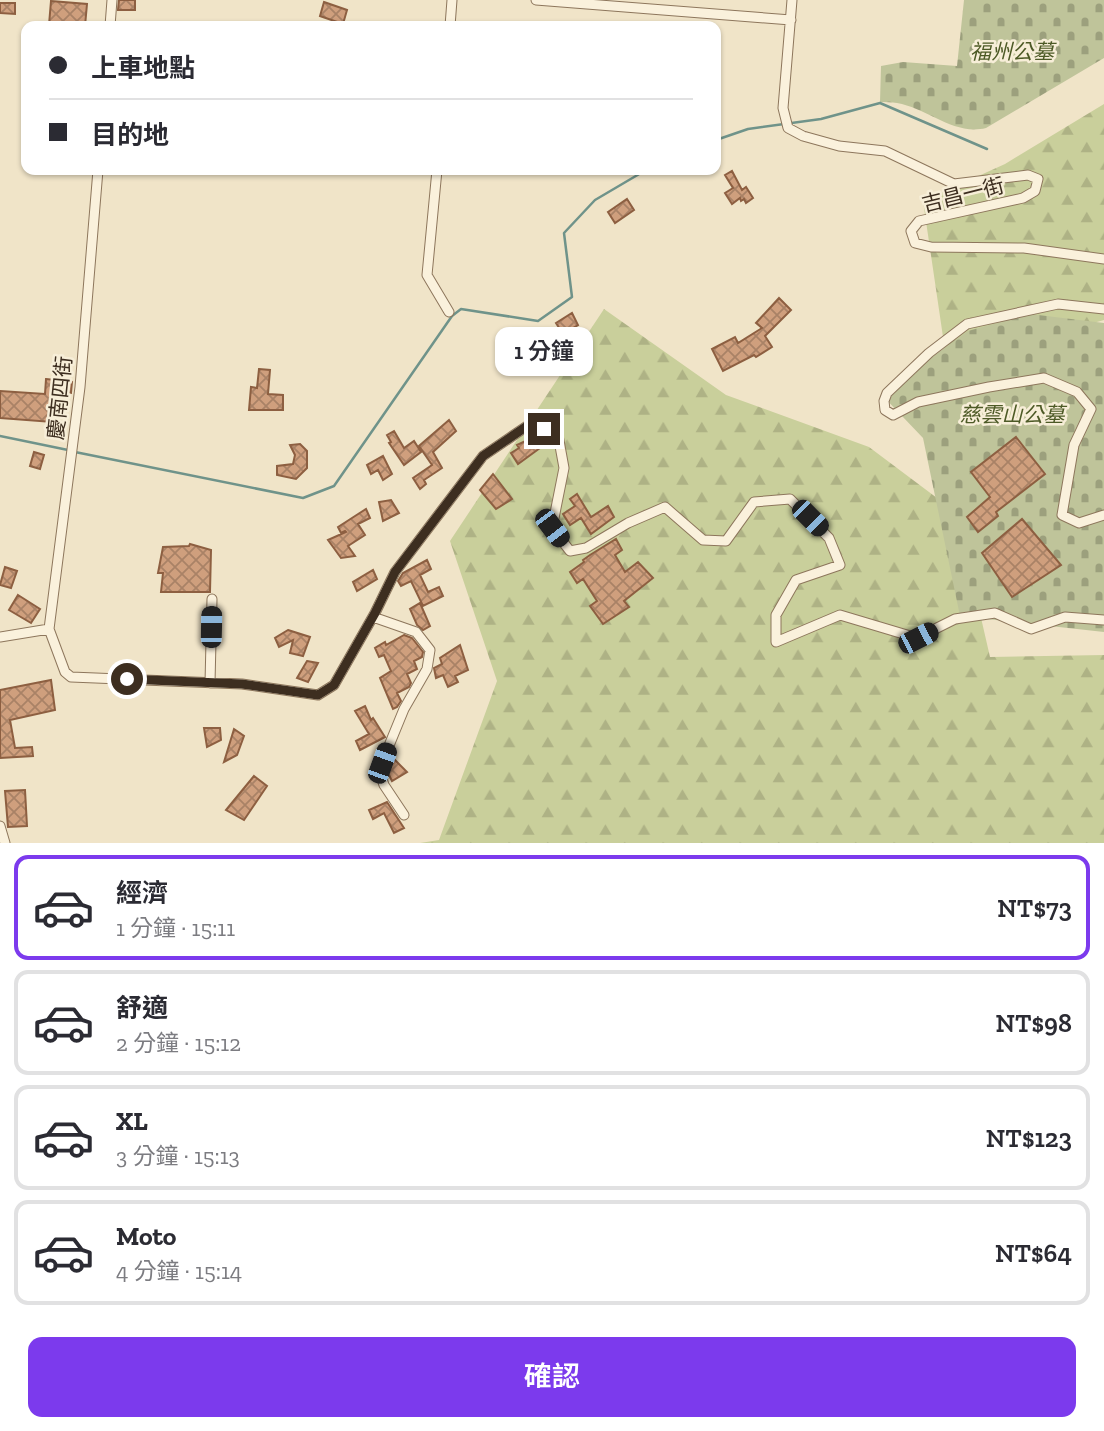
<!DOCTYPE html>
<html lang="zh-TW">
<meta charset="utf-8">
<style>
body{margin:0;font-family:"Zilla Slab","Noto Sans TC",serif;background:#f2f2f3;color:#2b2b33;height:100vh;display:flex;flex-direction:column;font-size:26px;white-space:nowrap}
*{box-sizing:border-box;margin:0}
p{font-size:23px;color:#7c7c81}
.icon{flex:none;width:38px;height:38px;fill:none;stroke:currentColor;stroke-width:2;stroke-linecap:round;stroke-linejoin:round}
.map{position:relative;height:843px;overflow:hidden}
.details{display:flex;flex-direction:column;background:#fff;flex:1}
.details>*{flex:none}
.hud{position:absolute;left:21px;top:21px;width:700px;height:154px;border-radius:14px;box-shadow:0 2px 5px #0004;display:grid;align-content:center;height:154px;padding:0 28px;background:#fff}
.end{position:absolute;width:32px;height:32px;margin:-16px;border:9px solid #3d2e20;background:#fff;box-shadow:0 0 0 4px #fff}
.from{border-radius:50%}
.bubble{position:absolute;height:49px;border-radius:14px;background:#fff;box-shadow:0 2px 5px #0004;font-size:23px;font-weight:600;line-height:49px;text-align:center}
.car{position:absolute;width:21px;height:42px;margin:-21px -10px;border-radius:9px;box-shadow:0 0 5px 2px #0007;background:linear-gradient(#222 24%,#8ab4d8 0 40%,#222 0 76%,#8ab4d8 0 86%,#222 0)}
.hud b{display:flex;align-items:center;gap:24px;height:66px;font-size:26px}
.hud b+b{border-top:2px solid #e1e1e2}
.hud i{width:18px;height:18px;background:#2b2b33}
ul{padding:12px 0 0;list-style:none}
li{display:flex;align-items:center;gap:21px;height:105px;margin:0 14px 10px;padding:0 14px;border:4px solid #e1e1e2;border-radius:14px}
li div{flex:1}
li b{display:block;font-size:26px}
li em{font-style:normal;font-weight:600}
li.selected{border-color:#7c3aed}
li>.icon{width:63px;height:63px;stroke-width:1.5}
.cta{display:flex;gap:14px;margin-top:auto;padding:14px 28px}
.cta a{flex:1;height:80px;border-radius:14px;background:#7c3aed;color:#fff;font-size:28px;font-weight:600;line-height:80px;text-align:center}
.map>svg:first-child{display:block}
.forest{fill:url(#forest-firs)}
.cemetery{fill:url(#cemetery-stones)}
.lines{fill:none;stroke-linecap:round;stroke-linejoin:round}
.stream{stroke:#6f938a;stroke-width:2.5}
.building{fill:url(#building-cross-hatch);stroke:#8d5f41;stroke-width:2}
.minor-casing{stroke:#8d765c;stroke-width:11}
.minor{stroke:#faf1dc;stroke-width:9}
.route{stroke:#3d2e20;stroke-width:9}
.labels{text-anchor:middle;stroke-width:5;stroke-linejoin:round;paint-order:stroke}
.park-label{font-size:21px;font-style:italic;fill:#4d5a26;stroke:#f7eed8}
.street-label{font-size:21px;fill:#3d2e20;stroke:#f7eed8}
</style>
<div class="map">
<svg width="1104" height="843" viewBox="0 0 1104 843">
<defs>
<pattern id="forest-firs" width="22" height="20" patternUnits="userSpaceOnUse" patternTransform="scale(1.75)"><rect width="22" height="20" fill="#c9cf9b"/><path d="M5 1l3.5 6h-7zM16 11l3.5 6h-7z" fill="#aeb285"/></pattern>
<pattern id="cemetery-stones" width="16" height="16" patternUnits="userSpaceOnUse" patternTransform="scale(1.75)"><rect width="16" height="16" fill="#bfc49a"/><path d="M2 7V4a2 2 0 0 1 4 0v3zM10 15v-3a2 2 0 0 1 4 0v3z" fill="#9ca07d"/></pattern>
<pattern id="building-cross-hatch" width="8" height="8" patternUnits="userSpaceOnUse" patternTransform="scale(1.75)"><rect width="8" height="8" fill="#cf9f7d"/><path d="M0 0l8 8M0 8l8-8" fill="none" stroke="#a98266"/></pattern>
</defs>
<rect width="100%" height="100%" fill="#f0e4c8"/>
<path class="forest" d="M 1104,104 L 1104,320 L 947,364 L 923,201 L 1005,164 Z
M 604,309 L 726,395 L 869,447 L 957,513 L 990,657 L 1104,655 L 1104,843 L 420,843 L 439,840 L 497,681 L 450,541 Z"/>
<path class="cemetery" d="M 964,0 L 1104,0 L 1104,58 L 986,128 C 954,136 927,108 897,103 C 892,102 886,102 880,102 L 881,66 L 903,62 L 957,66 Z
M 1030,314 L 1104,323 L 1104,632 L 960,616 L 923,438 L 881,394 L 968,331 Z"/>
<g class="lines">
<path class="stream" d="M 716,140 L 748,129 L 821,119 L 880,103 L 987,149
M 0,436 L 68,450
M 75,452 L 303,498 L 334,486 L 452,316 L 461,309 L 538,321 L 572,297 L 564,233 L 595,200 L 646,170"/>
</g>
<path class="building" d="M 119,0 L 135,0 L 135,10 L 118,10 Z
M 51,1 L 87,4 L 85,26 L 49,25 Z
M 324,2 L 347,10 L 343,24 L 320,16 Z
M 0,3 L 15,3 L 15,14 L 0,13 Z
M 732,171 L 742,190 L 746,187 L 753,198 L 746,203 L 744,199 L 741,201 L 740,198 L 732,204 L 725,193 L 733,188 L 725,175 Z
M 627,199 L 634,210 L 615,223 L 608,212 Z
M 779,298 L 791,310 L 765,336 L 772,347 L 756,357 L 754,355 L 723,371 L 712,349 L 735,337 L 738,343 L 762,328 L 756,323 Z
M 572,313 L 578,325 L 563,334 L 556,323 Z
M 259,369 L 270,370 L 268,394 L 283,395 L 283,410 L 249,410 L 251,387 L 257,388 Z
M 46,379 L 72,382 L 71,393 L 54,391 L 52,422 L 0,418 L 0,391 L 45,394 Z
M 449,420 L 456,431 L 433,452 L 442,468 L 424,480 L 426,484 L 420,489 L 413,478 L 432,465 L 419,446 Z
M 394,431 L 404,448 L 414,441 L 421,452 L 404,465 L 389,443 L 391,442 L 387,435 Z
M 534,437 L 540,448 L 518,464 L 511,453 L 519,448 L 517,445 Z
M 1016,437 L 1045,474 L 996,512 L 998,516 L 978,532 L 967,517 L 990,497 L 971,472 Z
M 300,444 L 307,451 L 307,468 L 296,479 L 277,475 L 277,466 L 293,464 L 295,455 L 290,445 Z
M 34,452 L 44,455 L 40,469 L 30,466 Z
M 383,456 L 392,474 L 383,480 L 378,470 L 371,474 L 367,465 Z
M 493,474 L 512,499 L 496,509 L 480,490 Z
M 577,494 L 591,517 L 608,506 L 614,517 L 591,534 L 581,518 L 570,525 L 563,514 L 575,506 L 570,499 Z
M 391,500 L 399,513 L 383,521 L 379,502 Z
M 366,509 L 370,518 L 358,524 L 365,535 L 348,546 L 355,556 L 341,558 L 328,540 L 346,532 L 345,531 L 341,533 L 338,527 Z
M 1022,519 L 1061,565 L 1012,597 L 982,553 Z
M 616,539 L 622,550 L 615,555 L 625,572 L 638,562 L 653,578 L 624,601 L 629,607 L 603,624 L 590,606 L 597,601 L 583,579 L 577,583 L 570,572 L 584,562 L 583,560 L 590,555 Z
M 190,544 L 211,550 L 210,592 L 161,592 L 163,573 L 158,573 L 163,547 L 189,546 Z
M 427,560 L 431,569 L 420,575 L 428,592 L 439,587 L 443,596 L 423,606 L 411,581 L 401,586 L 398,581 L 403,573 Z
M 5,567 L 17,571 L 11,588 L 0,585 Z
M 373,570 L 377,579 L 357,591 L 353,582 Z
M 18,595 L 40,609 L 31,623 L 9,610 Z
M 420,603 L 430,626 L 423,630 L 417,625 L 410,609 Z
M 288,630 L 310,637 L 303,656 L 290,653 L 293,640 L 279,647 L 275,638 Z
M 404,635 L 412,638 L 423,652 L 422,657 L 414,661 L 417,669 L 407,674 L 411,683 L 409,687 L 397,693 L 401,701 L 397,707 L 393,709 L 380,678 L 391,671 L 384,655 L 379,657 L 375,648 L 385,642 L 386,645 Z
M 460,645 L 468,670 L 455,676 L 458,682 L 448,687 L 443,675 L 436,678 L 434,668 L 442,664 L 440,658 Z
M 307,661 L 318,663 L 308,682 L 297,678 Z
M 51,680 L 55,710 L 10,720 L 15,748 L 32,747 L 33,756 L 0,758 L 0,690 Z
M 365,706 L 371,720 L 373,718 L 385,737 L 360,750 L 356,741 L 369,734 L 355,711 Z
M 204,728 L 220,728 L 221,740 L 207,747 Z
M 234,729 L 244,736 L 237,755 L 224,762 Z
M 394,759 L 407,772 L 392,781 L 387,771 Z
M 254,776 L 267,786 L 244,820 L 226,810 Z
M 25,790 L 27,826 L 8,827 L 5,791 Z
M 387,802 L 404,828 L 394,833 L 384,813 L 373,819 L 369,810 Z"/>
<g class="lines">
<g class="minor-casing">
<path id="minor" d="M 536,0 L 791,20
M 792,0 L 783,108 L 788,128 L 803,136 L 839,146 L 885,151 L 954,184 L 1028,175 L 1038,179 L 1035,191 L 1023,198 L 919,221 L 911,231 L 915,243 L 931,247 L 1024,248 L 1104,259
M 110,26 L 112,0
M 450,26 L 452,0
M 437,170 L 427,275 L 449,312
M 1104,309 L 1058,304 L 967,324 L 929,353 L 887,393 L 884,401 L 885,410 L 893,415 L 918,402 L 989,387 L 1044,378 L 1077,392 L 1091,409 L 1074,445 L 1062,515 L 1079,523 L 1104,515
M 373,617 L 416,632 L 430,650 L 427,669 L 404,709 L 379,770 L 384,785 L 404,815
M 49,629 L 80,387 L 98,170
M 0,637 L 49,629 L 65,672 L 71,677 L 242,684 L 318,695 L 334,685 L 375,613 L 395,572 L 483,456 L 530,424 L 558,435 L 564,468 L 552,528 L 570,551 L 586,548 L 628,523 L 665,507 L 703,540 L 726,541 L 754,502 L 790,499 L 829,538 L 840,565 L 796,580 L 776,615 L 776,642 L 840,615 L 917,638 L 955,619 L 995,613 L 1031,629 L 1065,617 L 1104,620
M 210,683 L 212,599
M 0,826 L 5,843"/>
</g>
<use href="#minor" class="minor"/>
</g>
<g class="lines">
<path class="route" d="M 127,679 L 242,684 L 318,695 L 334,685 L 375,613 L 395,572 L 483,456 L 530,424 L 544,429"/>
</g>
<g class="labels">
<g class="park-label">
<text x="1012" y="59">福州公墓</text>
<text x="1012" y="422">慈雲山公墓</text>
</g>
<g class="street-label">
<text transform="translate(963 195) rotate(-14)" y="7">吉昌一街</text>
<text transform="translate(60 398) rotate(-84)" y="7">慶南四街</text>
</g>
</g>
</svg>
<i class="end from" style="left:127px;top:679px"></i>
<i class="end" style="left:544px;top:429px"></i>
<div class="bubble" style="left:495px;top:327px;width:98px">1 分鐘</div>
<i class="car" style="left:810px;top:518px;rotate:135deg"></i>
<i class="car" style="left:552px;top:528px;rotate:143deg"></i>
<i class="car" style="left:211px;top:627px;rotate:1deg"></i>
<i class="car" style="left:918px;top:638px;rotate:63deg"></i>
<i class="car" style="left:382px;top:763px;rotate:20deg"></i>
<div class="hud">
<b><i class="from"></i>上車地點</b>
<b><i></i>目的地</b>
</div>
</div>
<section class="details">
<ul>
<li class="selected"><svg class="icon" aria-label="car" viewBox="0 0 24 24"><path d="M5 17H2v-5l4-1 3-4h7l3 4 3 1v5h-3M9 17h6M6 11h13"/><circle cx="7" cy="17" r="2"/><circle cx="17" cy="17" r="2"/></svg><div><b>經濟</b><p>1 分鐘 · 15:11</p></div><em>NT$73</em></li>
<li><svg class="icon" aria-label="car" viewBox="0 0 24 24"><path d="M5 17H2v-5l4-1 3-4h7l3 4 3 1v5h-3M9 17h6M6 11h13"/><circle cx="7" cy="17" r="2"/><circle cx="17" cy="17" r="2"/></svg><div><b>舒適</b><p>2 分鐘 · 15:12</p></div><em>NT$98</em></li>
<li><svg class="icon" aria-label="car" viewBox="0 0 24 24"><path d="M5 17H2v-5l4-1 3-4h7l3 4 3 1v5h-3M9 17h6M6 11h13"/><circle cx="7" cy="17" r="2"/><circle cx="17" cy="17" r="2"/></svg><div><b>XL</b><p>3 分鐘 · 15:13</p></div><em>NT$123</em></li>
<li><svg class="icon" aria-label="car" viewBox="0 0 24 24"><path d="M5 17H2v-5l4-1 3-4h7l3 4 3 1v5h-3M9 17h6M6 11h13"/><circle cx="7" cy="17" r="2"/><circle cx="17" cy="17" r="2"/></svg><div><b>Moto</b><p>4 分鐘 · 15:14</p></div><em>NT$64</em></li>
</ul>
<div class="cta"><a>確認</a></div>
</section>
